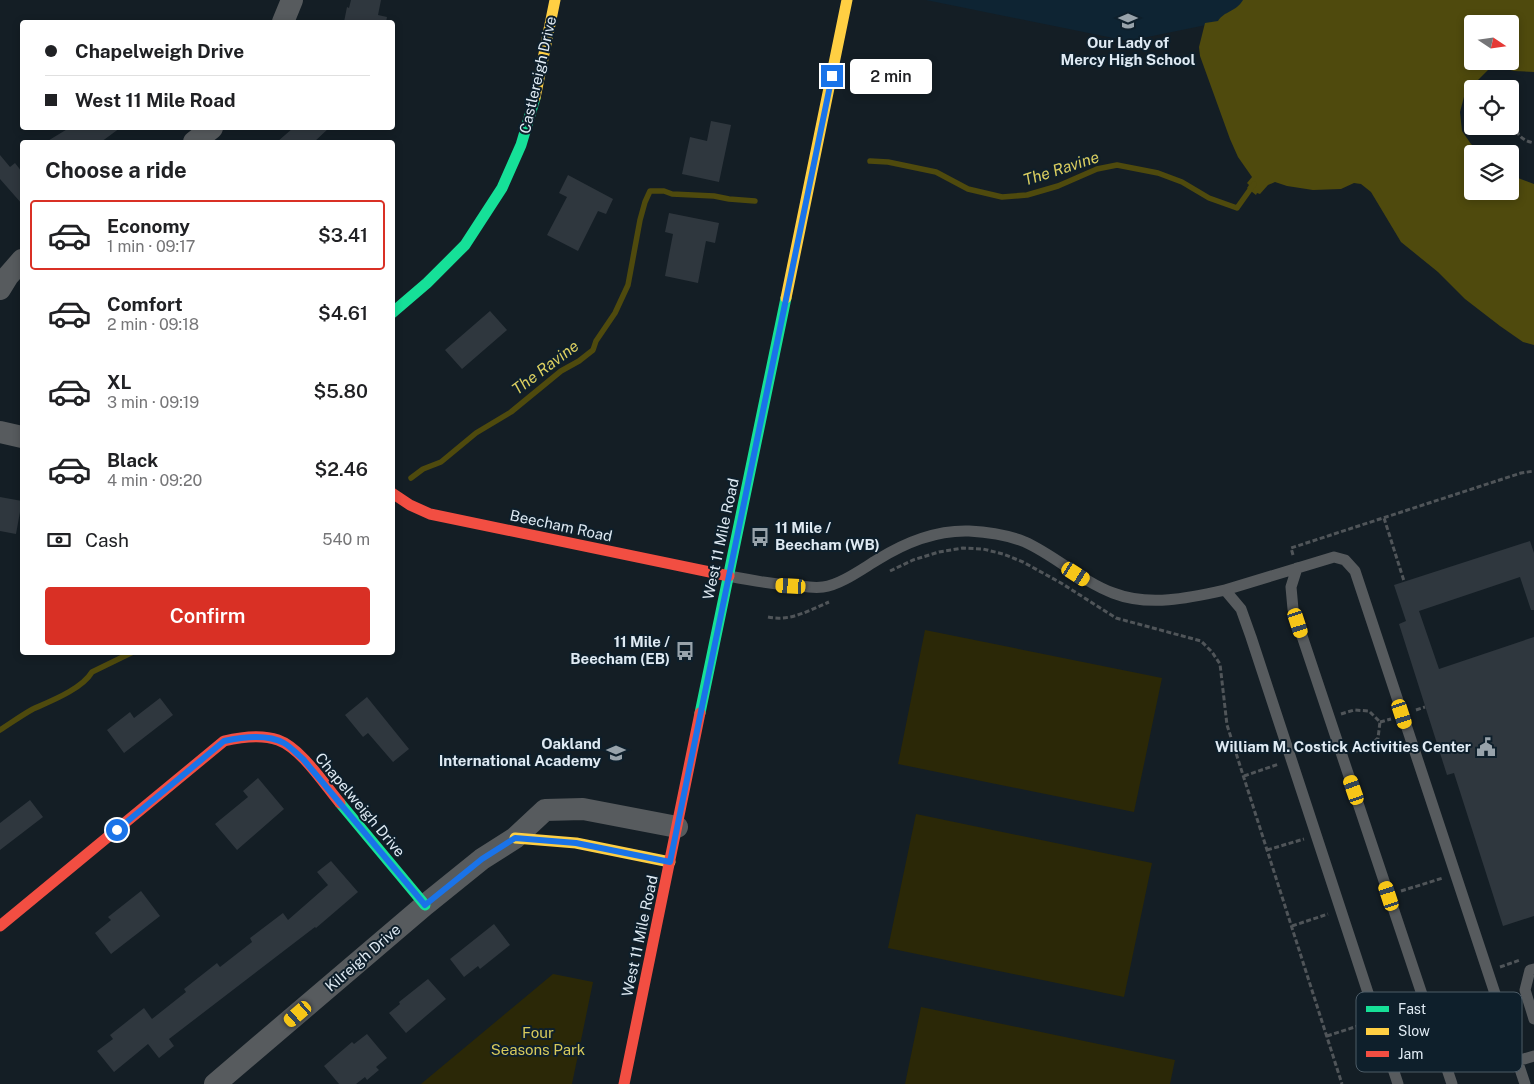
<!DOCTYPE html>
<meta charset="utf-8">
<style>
body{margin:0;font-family:"Public Sans",sans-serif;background:#f6f6f6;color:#202124;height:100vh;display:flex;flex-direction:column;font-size:19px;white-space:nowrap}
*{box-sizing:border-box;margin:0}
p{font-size:16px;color:#757577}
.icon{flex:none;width:28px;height:28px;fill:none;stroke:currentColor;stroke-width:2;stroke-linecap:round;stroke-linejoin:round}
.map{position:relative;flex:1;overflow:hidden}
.details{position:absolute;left:20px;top:140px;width:375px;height:515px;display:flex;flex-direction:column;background:#fff;border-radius:5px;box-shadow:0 2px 8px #0003}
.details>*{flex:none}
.banner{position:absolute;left:20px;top:20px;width:375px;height:110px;border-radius:5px;box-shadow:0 2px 8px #0003;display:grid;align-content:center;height:110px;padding:0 25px;background:#fff}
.needle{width:32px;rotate:103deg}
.buttons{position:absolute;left:1464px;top:15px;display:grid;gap:10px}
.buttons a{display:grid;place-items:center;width:55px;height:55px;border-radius:5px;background:#fff;box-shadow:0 2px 8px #0003;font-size:25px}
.end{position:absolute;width:22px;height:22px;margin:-11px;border:6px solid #1a73e8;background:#fff;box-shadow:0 0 0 2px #fff}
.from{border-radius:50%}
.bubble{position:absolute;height:35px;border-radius:5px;background:#fff;box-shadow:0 2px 8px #0003;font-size:16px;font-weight:600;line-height:35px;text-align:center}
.car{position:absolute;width:15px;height:30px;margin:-15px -8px;border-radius:6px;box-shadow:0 0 4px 1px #0007;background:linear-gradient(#f5c518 24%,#345 0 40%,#f5c518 0 76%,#345 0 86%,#f5c518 0)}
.banner b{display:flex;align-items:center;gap:18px;height:48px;font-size:19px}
.banner b+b{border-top:1px solid #e0e0e0}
.banner i{width:12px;height:12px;background:#202124}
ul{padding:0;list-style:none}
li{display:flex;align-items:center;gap:15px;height:70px;margin:0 10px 8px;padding:0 15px;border:2px solid transparent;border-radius:5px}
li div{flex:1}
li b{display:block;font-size:19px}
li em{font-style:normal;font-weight:600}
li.on{border-color:#d93025}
li>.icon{width:45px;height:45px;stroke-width:1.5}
h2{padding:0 25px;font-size:22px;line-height:60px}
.pay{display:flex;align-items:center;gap:12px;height:55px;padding:0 25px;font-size:19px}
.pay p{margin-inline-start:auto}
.primary-button{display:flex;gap:10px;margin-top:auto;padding:10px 25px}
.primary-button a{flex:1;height:58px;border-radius:5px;background:#d93025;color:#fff;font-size:20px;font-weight:600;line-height:58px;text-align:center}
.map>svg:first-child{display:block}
.built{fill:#0e2433}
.green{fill:#2b2807}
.water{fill:#4f4a0d;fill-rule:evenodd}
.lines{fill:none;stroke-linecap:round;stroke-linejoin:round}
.stream{stroke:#4f4a0d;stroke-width:5.5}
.building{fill:#2f373e}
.path{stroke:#505559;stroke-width:3;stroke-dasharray:5 2.5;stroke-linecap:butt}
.lane{stroke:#575b5e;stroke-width:11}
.street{stroke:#575b5e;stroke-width:22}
.fast{stroke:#16e098;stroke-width:11}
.slow{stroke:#ffcf43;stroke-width:11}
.jam{stroke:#f24e42;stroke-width:11}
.route{stroke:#1a73e8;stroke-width:6}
.labels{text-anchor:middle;stroke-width:4;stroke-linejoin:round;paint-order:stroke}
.poi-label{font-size:15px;font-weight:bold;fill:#dfeaf3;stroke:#0e1f2b;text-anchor:end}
.street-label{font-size:15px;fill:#dfeaf3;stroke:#0e1f2b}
.park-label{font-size:15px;fill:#d8ca5b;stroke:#0e1f2b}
.water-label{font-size:16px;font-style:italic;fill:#dccf60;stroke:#0e1f2b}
.key{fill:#0e1f2b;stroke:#4d5c67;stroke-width:1}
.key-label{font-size:14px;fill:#dfeaf3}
</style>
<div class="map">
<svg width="1534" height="1084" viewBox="0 0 1534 1084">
<rect width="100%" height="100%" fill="#141e25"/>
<path class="built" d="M 926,0 L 1328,0 L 1128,41 Z"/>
<path class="green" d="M 925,630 L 1162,678 L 1134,812 L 898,764 Z
M 916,814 L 1152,863 L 1124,997 L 888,948 Z
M 553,974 L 593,982 L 572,1084 L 421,1084 Z
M 921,1007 L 1175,1060 L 1170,1084 L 905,1084 Z"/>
<path class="water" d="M 1243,0 L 1534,0 L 1534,72 L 1514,71 L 1493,65 L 1465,93 L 1460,112 L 1462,131 L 1471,144 L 1483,154 L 1472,154 L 1472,191 L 1510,191 L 1510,175 L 1534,184 L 1534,345 L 1523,342 L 1500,326 L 1465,299 L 1438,272 L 1401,242 L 1371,192 L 1361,184 L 1354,183 L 1341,189 L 1313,190 L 1287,186 L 1275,182 L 1268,185 L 1260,194 L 1257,193 L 1256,195 L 1247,188 L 1249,185 L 1247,183 L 1252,177 L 1238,157 L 1230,139 L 1200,56 L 1199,47 L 1205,23 L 1218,21 C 1224,11 1236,12 1243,0 ZM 1472,24 L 1510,24 L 1510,61 L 1472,61 Z"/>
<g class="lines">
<path class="stream" d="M 870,161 L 888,162 L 936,172 L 968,189 L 1002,197 L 1027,195 L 1058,186 L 1097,169 L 1117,165 L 1158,173 L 1182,182 L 1209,198 L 1237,208 L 1254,184
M 411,478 L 423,469 L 441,462 L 476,433 L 511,412 L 561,371 L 579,361 L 593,350 L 596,341 L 615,313 L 628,285 L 640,220 L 645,202 L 650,191 L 664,191 L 672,194 L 714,196 L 729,199 L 755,201
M 0,730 C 11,723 22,715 33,709 C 51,701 82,689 92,672 L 133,652"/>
</g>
<path class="building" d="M 351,0 L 381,0 L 378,15 L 387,17 L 386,22 L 344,22 L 347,7 L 349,8 Z
M 711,121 L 731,125 L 719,182 L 682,174 L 690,137 L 707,141 Z
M 69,128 L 120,128 L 101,142 L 46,142 Z
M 293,128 L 329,128 L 314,142 L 277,142 Z
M 0,155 L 10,167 L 15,163 L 22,172 L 22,204 L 0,179 Z
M 568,175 L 613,199 L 606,214 L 598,211 L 578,251 L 547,235 L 567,197 L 559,193 Z
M 669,213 L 719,223 L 715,243 L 706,241 L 698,283 L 665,276 L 673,234 L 665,232 Z
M 490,311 L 507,330 L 462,369 L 445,350 Z
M 0,497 L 22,501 L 16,534 L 0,531 Z
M 1530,541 L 1534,553 L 1534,610 L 1531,610 L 1520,577 L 1419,611 L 1439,669 L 1534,637 L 1534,916 L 1503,926 L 1454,773 L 1447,775 L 1399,624 L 1406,621 L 1394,585 Z
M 367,697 L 409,749 L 393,762 L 368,733 L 363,737 L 345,715 Z
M 160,698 L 173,715 L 124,753 L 107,730 L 130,712 L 134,718 Z
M 258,778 L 284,809 L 237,850 L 215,824 L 248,797 L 243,791 Z
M 30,800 L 43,817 L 0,850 L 0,823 Z
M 331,861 L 358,892 L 316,928 L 315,927 L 169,1039 L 174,1046 L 159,1058 L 148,1044 L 114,1072 L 97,1051 L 113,1039 L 110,1035 L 144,1008 L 152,1019 L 186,992 L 184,989 L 217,963 L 220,967 L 252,942 L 250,938 L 283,913 L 288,920 L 328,885 L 317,872 Z
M 141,891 L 160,916 L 111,954 L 95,933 L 111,920 L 108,917 Z
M 494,924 L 510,945 L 480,969 L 478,966 L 464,977 L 450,959 Z
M 428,979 L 446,999 L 406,1033 L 389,1013 L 400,1004 L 399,1002 Z
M 367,1034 L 387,1058 L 376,1067 L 379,1070 L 367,1080 L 365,1077 L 356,1084 L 339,1084 L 324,1066 L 352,1042 L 354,1044 Z"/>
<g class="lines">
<path class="path" d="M 1513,124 C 1518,135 1521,140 1534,143
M 1384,518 L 1404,581
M 1293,555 L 1291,548 L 1521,473 L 1534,471
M 890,571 L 913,560 L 939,552 L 963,548 L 983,549 L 1003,554 L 1023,562 L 1061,583 L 1116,618 L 1201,641 L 1212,652 L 1220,664 L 1227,725 L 1342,1084
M 768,617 C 790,622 810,610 829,602
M 1416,710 L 1425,707
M 1341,714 L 1354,710 L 1369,711 L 1380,722 L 1378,738 L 1367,748 L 1356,751
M 1380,722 L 1391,719
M 1244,776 L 1279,764
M 1267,850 L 1304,839
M 1401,891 L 1443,878
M 1292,926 L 1328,914
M 1500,967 L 1520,960
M 1447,1031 L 1488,1015
M 1327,1036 L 1364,1024"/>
<path class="lane" d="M 1297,568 L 1291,587 L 1293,609 L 1452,1084
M 729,576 C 754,581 775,585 800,586 C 807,587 816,588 823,587 C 840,585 862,569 877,560 C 904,543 936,530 969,531 C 987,532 1008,535 1025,542 C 1056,556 1081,581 1113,593 C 1149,607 1189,598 1225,590 L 1241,609 L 1251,637 L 1398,1084
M 1225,590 L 1334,557 L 1345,560 L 1355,571 L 1525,1084
M 1534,969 L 1530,970 L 1525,990 L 1534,1019
M 1517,1061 L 1534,1056"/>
<path class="street" d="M 283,22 L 292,0
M 194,142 L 212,128
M 0,289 L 8,276 L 22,260
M 0,432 L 22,437
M 215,1084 L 425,905 L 482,859 L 515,838 L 545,810 L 583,809 L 677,827"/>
<path class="fast" d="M 392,313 L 427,283 L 465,245 L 502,188 L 521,145 L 535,98
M 700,713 L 786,298
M 340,803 L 425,905"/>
<path class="slow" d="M 535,98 L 555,0
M 786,298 L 847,0
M 515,838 L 576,843 L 670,862"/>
<path class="jam" d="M 392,493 L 410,505 L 430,514 L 729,576
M 0,926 L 224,741 C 241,737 261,734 278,740 C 301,748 324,784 340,803
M 624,1084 L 700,713"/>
</g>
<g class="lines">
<path class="route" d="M 117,830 L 224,741 C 242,737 268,734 284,743 C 291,747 297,754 303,759 L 425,905 L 482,859 L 515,838 L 576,843 L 670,862 L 832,76"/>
</g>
<defs>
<g id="school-bare" transform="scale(1.5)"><path d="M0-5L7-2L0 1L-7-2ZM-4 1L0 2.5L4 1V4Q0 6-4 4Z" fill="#98a3ab" stroke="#0e1f2b" stroke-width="2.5" paint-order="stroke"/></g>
<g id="bus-bare" transform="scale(1.5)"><path d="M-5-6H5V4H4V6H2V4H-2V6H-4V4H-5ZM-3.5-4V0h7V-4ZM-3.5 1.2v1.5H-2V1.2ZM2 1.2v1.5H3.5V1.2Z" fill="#98a3ab" stroke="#0e1f2b" stroke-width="2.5" paint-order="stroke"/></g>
<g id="civic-bare" transform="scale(1.5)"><path d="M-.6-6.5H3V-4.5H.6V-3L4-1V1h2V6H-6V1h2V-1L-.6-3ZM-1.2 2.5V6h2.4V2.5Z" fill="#98a3ab" stroke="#0e1f2b" stroke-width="2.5" paint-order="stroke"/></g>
</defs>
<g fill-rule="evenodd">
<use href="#school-bare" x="1128" y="21"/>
<use href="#bus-bare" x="760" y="537"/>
<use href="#bus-bare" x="685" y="651"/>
<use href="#civic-bare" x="1486" y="747"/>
<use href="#school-bare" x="616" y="753"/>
</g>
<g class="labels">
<g class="poi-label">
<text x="1128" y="48" text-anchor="middle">Our Lady of<tspan x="1128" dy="17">Mercy High School</tspan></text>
<text x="775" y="533" text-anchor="start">11 Mile /<tspan x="775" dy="17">Beecham (WB)</tspan></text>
<text x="670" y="647">11 Mile /<tspan x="670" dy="17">Beecham (EB)</tspan></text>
<text x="601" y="749">Oakland<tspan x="601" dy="17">International Academy</tspan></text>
<text x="1471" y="752">William M. Costick Activities Center</text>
</g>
<g class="street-label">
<text transform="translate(538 75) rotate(-77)" y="5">Castlereigh Drive</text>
<text transform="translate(561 526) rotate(12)" y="5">Beecham Road</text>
<text transform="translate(721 539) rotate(-78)" y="5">West 11 Mile Road</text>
<text transform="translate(360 805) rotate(50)" y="5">Chapelweigh Drive</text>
<text transform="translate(640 936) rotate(-78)" y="5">West 11 Mile Road</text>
<text transform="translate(363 958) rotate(-41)" y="5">Kilreigh Drive</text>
</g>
<g class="park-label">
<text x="538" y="1038">Four<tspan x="538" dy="17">Seasons Park</tspan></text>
</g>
<g class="water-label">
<text transform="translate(1061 168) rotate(-18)" y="6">The Ravine</text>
<text transform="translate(545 367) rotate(-37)" y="6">The Ravine</text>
</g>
</g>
<rect x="1356" y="992" width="166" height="80" rx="8" class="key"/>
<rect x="1366" y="1006" width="23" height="6" fill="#16e098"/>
<rect x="1366" y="1028" width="23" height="7" fill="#ffcf43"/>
<rect x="1366" y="1051" width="23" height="6" fill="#f24e42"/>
<g class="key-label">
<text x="1398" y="1014">Fast</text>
<text x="1398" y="1036">Slow</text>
<text x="1398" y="1059">Jam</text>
</g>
</svg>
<div class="buttons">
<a><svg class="needle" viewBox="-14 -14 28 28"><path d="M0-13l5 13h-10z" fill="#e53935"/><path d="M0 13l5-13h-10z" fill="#757577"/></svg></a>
<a><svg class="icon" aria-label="locate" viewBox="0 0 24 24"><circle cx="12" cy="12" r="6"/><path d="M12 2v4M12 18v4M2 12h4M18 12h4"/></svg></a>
<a><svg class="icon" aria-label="layers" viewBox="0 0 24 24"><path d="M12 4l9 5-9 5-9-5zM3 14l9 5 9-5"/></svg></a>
</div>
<i class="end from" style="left:117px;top:830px"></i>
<i class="end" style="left:832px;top:76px"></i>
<div class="bubble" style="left:850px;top:59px;width:82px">2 min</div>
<i class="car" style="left:1076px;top:574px;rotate:123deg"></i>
<i class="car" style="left:791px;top:586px;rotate:273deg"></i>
<i class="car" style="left:1298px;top:623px;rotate:162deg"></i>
<i class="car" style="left:1402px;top:714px;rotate:162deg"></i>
<i class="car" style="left:1354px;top:790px;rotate:341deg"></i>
<i class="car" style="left:1389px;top:896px;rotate:342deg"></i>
<i class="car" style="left:298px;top:1014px;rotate:229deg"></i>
<div class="banner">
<b><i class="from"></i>Chapelweigh Drive</b>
<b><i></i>West 11 Mile Road</b>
</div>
<section class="details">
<h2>Choose a ride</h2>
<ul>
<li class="on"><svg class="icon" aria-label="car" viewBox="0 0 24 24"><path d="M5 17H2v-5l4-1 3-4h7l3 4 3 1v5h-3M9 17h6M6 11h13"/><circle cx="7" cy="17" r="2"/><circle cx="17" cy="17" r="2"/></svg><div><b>Economy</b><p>1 min · 09:17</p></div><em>$3.41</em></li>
<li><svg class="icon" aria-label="car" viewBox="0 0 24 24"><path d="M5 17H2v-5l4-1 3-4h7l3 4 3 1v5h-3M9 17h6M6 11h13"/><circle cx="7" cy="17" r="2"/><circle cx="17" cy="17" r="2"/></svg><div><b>Comfort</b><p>2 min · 09:18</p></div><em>$4.61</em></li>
<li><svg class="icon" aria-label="car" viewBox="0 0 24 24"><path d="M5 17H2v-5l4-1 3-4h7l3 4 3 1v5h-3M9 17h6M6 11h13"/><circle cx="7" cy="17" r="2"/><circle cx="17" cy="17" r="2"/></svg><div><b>XL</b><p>3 min · 09:19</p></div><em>$5.80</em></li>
<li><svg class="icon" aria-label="car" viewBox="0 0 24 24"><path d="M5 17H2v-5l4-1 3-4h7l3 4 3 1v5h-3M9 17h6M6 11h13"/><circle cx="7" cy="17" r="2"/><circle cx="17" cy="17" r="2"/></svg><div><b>Black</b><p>4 min · 09:20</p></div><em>$2.46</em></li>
</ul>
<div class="pay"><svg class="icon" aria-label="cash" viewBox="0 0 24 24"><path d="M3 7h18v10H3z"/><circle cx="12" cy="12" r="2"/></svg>Cash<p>540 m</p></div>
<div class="primary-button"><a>Confirm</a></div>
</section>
</div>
